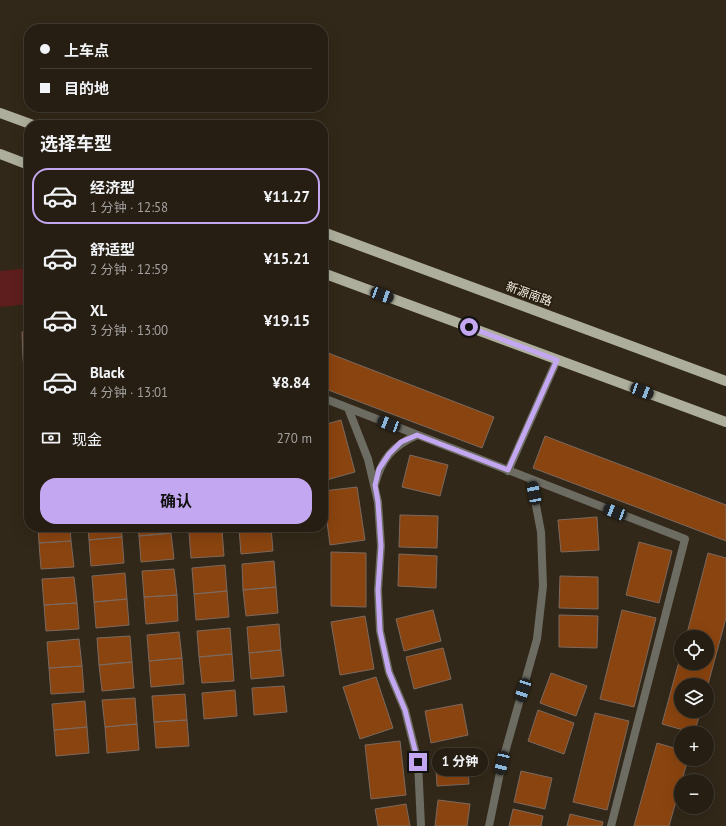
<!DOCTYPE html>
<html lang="zh">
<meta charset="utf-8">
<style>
body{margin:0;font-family:"PT Sans","Noto Sans SC",sans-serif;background:#322b21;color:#f1f3f6;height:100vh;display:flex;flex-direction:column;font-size:15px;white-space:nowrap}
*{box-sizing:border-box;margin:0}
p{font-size:13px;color:#a4a2a0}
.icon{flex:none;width:22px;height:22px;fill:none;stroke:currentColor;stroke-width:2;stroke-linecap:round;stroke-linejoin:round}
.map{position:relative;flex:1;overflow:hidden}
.drawer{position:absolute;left:24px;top:120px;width:304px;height:412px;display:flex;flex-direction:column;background:#261e13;border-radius:16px;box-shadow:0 4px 16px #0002,0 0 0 1px #423c33}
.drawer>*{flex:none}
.top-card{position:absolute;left:24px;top:24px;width:304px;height:88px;border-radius:16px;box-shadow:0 4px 16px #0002,0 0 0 1px #423c33;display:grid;align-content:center;height:88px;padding:0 16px;background:#261e13}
.controls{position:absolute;left:674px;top:630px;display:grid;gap:8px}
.controls a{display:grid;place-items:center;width:40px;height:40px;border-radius:50%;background:#261e13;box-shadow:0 4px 16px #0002,0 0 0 1px #423c33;font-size:20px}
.end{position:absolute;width:18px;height:18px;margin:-9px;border:5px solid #c4a7f1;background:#111;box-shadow:0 0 0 2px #111}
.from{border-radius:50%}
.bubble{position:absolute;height:28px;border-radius:14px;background:#261e13;box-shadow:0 4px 16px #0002,0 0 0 1px #423c33;font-size:13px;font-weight:700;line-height:28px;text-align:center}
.car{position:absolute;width:12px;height:24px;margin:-12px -6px;border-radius:5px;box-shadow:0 0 3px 1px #0007;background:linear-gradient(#222 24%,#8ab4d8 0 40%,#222 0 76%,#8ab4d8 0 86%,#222 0)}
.top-card b{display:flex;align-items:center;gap:14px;height:38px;font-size:15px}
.top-card b+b{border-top:1px solid #423c33}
.top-card i{width:10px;height:10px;background:#f1f3f6}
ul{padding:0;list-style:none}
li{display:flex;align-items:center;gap:12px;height:56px;margin:0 8px 6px;padding:0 8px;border:2px solid transparent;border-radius:16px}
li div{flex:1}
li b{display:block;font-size:15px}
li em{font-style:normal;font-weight:700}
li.selected{border-color:#c4a7f1}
li>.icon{width:36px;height:36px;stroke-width:1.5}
h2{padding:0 16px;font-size:18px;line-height:48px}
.pay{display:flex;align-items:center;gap:10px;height:44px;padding:0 16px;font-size:15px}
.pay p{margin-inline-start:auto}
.action{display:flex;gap:8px;margin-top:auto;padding:8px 16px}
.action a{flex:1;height:46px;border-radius:16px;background:#c4a7f1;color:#111;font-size:16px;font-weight:700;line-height:46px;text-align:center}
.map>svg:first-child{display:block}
.green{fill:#5d1e1d}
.building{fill:#8a440f;stroke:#7c695e}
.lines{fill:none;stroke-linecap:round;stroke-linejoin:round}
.lane{stroke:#6c6c63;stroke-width:8}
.primary{stroke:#aeae9c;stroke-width:10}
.route{stroke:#c4a7f1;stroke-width:5}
.labels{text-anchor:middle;stroke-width:3.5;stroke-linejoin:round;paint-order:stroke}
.street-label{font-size:12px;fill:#f4eee4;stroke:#281f10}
</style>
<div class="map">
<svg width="726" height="826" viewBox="0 0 726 826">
<rect width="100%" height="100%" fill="#322819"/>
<path class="green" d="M 29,268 L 29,304 L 0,307 L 0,271 Z"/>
<path class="building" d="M 29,331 L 29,357 L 23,358 L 22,332 Z
M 323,351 L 494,417 L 482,448 L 323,388 Z
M 29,357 L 29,384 L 26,384 L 23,358 Z
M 26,393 L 29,393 L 29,420 Z
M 341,420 L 355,472 L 323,481 L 323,425 Z
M 545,436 L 726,505 L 726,541 L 533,468 Z
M 410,455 L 448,465 L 440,496 L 402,487 Z
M 357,487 L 365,540 L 330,545 L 323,491 Z
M 400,515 L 438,516 L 437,548 L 399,547 Z
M 597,517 L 599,550 L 561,552 L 558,520 Z
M 38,527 L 70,527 L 71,541 L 39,543 Z
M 88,527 L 121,527 L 122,537 L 89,540 Z
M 138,527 L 171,527 L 171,533 L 139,536 Z
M 189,527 L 222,527 L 222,530 L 189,532 Z
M 271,527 L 273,551 L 241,554 L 239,528 Z
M 222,530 L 224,556 L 191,558 L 189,532 Z
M 171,533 L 174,559 L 141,562 L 139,536 Z
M 122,537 L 124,563 L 91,566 L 89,540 Z
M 71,541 L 74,567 L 41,569 L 39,543 Z
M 639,542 L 672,551 L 659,603 L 626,595 Z
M 331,552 L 366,553 L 366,607 L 331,606 Z
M 708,553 L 726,558 L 726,618 L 707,688 L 707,685 L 681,685 L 681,711 L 701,711 L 694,733 L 662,724 L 681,654 L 681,663 L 707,663 L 707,637 L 686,637 Z
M 399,554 L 437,556 L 436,588 L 398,586 Z
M 274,561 L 276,587 L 243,590 L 242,564 Z
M 225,565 L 227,591 L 194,594 L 192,568 Z
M 174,569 L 177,595 L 144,597 L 142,571 Z
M 125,573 L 127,599 L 94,602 L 92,576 Z
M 560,576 L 598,577 L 598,609 L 559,608 Z
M 74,577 L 77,603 L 44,605 L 42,579 Z
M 276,587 L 278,613 L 246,616 L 243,590 Z
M 227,591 L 229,617 L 196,620 L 194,594 Z
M 177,595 L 178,621 L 146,624 L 144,597 Z
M 127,599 L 129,625 L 96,628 L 94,602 Z
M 77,603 L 79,629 L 46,631 L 44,605 Z
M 433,610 L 441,641 L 404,651 L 396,619 Z
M 622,610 L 656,618 L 634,707 L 600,699 Z
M 559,615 L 598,616 L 597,648 L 559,647 Z
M 365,616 L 374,669 L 340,675 L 331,622 Z
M 279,624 L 281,650 L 249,653 L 247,627 Z
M 230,628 L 232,654 L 199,657 L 197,631 Z
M 179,632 L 182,658 L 149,661 L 147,635 Z
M 130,636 L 132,662 L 99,665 L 97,638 Z
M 79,639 L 82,666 L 49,668 L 47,642 Z
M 443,648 L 451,679 L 414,689 L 406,657 Z
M 281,650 L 284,676 L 251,679 L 249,653 Z
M 232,654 L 234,681 L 202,683 L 199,657 Z
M 182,658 L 184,684 L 151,687 L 149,661 Z
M 132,662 L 134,688 L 102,691 L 99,665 Z
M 82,666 L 84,692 L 51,694 L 49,668 Z
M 551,673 L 587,686 L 576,716 L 540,703 Z
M 376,677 L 393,728 L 360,739 L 343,687 Z
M 284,686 L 287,712 L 254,715 L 252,688 Z
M 235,690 L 237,716 L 204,719 L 202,693 Z
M 185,694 L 187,720 L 154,722 L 152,696 Z
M 135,698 L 137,724 L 105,727 L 102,700 Z
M 85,701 L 87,727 L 54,730 L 52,704 Z
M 462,704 L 468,735 L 431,743 L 425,711 Z
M 538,710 L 574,723 L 564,754 L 528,741 Z
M 595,713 L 629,721 L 607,810 L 573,802 Z
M 187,720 L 189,746 L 156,748 L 154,722 Z
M 137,724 L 139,750 L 107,753 L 105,727 Z
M 87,727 L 89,753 L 56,756 L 54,730 Z
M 400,741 L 406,795 L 371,799 L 365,745 Z
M 657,743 L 681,750 L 681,759 L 688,759 L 669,826 L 634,826 Z
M 467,752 L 469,784 L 437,786 L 435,754 Z
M 521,771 L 552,778 L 545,809 L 514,802 Z
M 438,800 L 470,804 L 467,826 L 435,826 Z
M 406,804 L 410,826 L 378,826 L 375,809 Z
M 513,809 L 543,816 L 541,826 L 509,826 Z
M 570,814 L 603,822 L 602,826 L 567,826 Z"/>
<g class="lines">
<path class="lane" d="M 323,398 L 685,539 L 611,826
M 348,408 L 368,459 L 378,502 L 381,546 L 378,590 L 380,631 L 389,672 L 405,710 L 418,762 L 421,826
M 508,471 L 557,360
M 375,484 C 382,458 393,446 417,435
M 489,826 L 502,763 L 537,639 L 543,586 L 541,532 L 531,479"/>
<path class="primary" d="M 0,113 L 33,125
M 0,154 L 29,165
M 323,232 L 726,381
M 323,273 L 726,422"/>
</g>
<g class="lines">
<path class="route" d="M 418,762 L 405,710 L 389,672 L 380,631 L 378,590 L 381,546 L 378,502 L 375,485 L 379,469 L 389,454 L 401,442 L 417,435 L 508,470 L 557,360 L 469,327"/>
</g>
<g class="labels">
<g class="street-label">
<text transform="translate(529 294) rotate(20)" y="4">新源南路</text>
</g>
</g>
</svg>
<div class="controls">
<a><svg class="icon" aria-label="locate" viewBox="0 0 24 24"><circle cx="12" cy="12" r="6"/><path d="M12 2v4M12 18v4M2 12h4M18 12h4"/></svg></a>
<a><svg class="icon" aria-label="layers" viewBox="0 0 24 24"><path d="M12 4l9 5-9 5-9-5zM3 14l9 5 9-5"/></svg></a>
<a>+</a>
<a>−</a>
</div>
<i class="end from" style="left:469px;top:327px"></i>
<i class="end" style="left:418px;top:762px"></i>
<div class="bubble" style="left:432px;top:748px;width:56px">1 分钟</div>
<i class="car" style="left:382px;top:295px;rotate:110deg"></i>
<i class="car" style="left:642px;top:391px;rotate:111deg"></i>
<i class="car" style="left:389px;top:424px;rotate:291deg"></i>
<i class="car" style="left:534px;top:493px;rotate:349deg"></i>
<i class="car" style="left:615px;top:512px;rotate:291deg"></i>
<i class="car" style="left:523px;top:690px;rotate:198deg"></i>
<i class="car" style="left:502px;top:763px;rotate:193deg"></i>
<div class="top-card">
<b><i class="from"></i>上车点</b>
<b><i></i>目的地</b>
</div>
<section class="drawer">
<h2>选择车型</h2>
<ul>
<li class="selected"><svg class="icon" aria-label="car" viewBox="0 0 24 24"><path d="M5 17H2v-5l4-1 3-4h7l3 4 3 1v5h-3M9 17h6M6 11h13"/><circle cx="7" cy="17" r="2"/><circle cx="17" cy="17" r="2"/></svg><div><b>经济型</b><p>1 分钟 · 12:58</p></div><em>¥11.27</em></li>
<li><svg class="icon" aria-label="car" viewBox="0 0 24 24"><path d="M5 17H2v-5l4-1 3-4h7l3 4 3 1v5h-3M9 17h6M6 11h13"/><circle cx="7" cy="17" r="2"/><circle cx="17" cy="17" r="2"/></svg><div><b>舒适型</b><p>2 分钟 · 12:59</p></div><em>¥15.21</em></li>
<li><svg class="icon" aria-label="car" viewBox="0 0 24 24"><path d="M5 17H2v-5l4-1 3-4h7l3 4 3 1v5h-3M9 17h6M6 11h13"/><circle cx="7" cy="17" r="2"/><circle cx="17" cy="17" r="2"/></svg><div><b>XL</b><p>3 分钟 · 13:00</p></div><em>¥19.15</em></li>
<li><svg class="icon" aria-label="car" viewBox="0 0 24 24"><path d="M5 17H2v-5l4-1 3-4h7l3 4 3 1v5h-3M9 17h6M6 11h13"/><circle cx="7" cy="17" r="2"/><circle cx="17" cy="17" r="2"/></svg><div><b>Black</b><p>4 分钟 · 13:01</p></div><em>¥8.84</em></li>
</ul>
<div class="pay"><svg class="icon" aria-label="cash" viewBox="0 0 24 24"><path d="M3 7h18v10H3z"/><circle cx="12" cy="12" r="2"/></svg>现金<p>270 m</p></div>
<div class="action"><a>确认</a></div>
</section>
</div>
